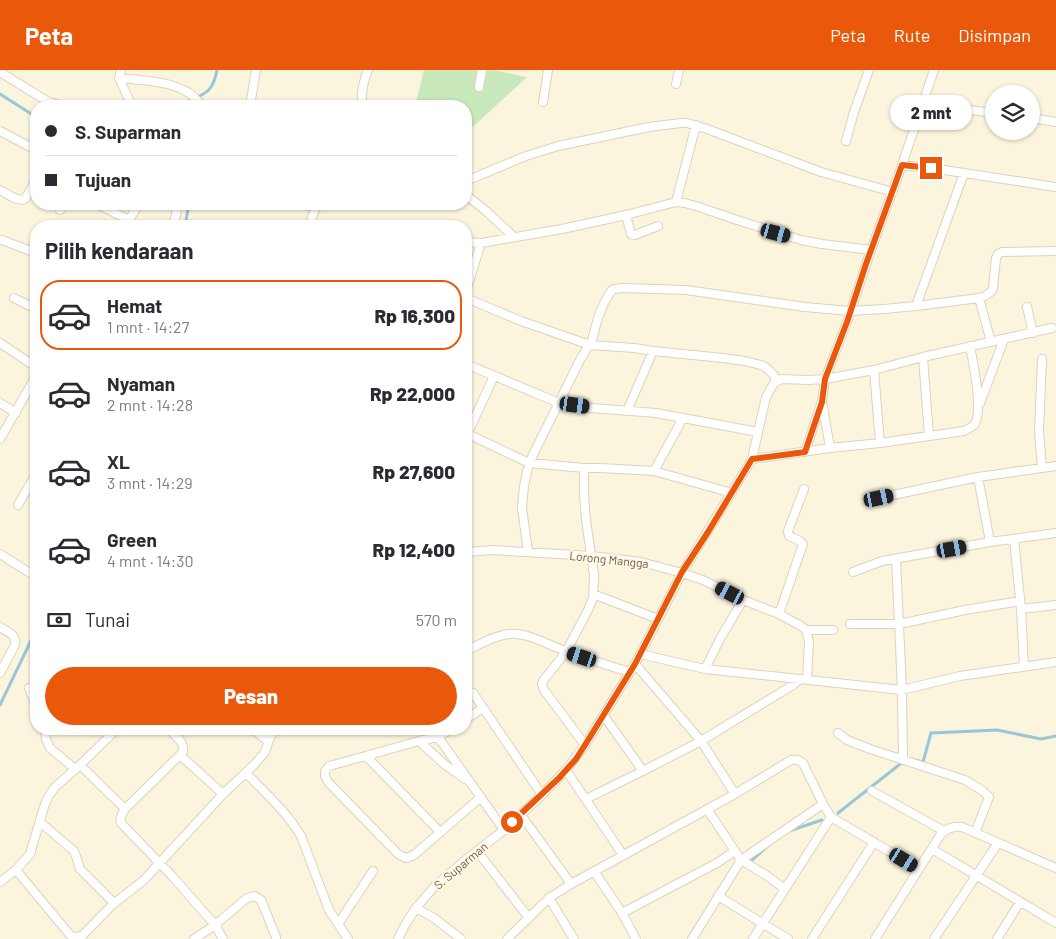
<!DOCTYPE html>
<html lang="id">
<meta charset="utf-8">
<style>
body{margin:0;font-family:Barlow,sans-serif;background:#f2f2f3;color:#2b2b33;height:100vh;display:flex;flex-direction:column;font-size:19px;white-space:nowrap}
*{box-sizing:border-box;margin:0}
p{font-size:16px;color:#7c7c81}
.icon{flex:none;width:28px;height:28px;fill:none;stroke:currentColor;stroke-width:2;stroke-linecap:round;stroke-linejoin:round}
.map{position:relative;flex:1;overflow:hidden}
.side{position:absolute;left:30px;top:150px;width:442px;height:515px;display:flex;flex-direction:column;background:#fff;border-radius:20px;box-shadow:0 1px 4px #0004}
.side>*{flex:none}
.banner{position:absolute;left:30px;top:30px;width:442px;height:110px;border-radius:20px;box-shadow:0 1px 4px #0004;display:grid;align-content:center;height:110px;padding:0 15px;background:#fff}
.controls{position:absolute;left:985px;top:15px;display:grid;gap:10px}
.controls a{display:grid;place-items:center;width:55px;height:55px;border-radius:50%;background:#fff;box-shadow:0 1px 4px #0004;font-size:25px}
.end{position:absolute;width:22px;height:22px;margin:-11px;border:6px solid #ea580c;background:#fff;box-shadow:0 0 0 2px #fff}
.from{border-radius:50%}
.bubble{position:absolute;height:35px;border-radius:18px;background:#fff;box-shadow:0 1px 4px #0004;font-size:16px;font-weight:800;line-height:35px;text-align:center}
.car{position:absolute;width:15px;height:30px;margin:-15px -8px;border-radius:6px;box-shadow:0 0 4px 1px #0007;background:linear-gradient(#222 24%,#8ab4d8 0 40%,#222 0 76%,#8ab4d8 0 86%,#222 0)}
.banner b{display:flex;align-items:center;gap:18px;height:48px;font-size:19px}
.banner b+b{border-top:1px solid #e1e1e2}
.banner i{width:12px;height:12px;background:#2b2b33}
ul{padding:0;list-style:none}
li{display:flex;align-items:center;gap:15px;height:70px;margin:0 10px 8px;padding:0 5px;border:2px solid transparent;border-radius:20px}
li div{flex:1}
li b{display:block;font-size:19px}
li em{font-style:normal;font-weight:800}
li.selected{border-color:#ea580c}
li>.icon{width:45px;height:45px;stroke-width:1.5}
h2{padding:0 15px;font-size:22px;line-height:60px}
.pay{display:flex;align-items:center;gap:12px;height:55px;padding:0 15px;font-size:19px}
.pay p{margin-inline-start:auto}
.action{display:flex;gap:10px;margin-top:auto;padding:10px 15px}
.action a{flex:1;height:58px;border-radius:30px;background:#ea580c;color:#fff;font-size:20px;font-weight:800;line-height:58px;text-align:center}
header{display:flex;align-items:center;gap:30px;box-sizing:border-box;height:70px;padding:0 25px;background:#ea580c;color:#fff}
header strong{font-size:24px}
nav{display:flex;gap:28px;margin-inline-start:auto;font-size:18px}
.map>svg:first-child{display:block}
.green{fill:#c9e9bd}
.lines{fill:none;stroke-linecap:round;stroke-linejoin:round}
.stream{stroke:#99c6d8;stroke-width:3}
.street-casing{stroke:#e0d1ba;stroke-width:10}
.street{stroke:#fff;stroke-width:8}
.route{stroke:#ea580c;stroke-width:6}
.labels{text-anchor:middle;stroke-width:4;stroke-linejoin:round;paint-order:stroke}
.street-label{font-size:12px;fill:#725c46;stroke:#fff8e5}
</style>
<header>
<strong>Peta</strong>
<nav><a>Peta</a><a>Rute</a><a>Disimpan</a></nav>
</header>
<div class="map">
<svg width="1056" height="869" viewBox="0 0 1056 869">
<rect width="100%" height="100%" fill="#fcf5de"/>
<path class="green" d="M 424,0 L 493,0 L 527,7 L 475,55 L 466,61 L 466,36 L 415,36 Z"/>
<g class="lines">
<path class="stream" d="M 0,24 L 36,47
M 187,36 L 189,31 C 207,23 213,21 217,0
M 145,154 L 149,156
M 185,156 L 189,134
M 0,635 L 36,560
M 911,689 L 923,692 L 931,663 L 997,660 L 1041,669 L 1056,666
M 838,743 L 904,691
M 789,761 L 822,750
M 750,792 L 770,774"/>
<g class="street-casing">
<path id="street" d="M 121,0 L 119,8 L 132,36
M 0,2 L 47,31 L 62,36
M 119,8 C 140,10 171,11 189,23 C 194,26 198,32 203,36
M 676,14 L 679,0
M 479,17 L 482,0
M 543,32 L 548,0
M 923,34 L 994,43
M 250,36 L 256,0
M 362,36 C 361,23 363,12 368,0
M 1031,48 L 1056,52
M 0,61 L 36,80
M 846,71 L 854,42 L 869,0
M 902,95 L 931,98 L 1056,117
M 466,111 L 526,86 L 558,76 L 649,57 L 681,53 L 687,53 L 707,59 L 821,102 L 893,122
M 0,120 C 8,124 17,132 25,129 L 36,110
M 466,125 L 486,141 L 514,167
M 676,132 L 696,55
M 97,134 L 129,150
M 303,134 L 316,138
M 60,140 L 64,134
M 626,145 L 631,164 L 635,165 L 658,156
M 125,156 L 139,134
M 172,156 L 176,146 L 177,134
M 309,156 L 317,134
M 2,170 L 36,183
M 466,172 L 481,173 L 562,159 L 626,145 L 676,132 L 685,133 L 699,137 L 737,150 L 801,170 L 822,174 L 871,180
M 466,221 L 481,173
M 14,228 L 36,239
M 466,228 L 521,251 L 590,275 L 634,278 L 653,281 L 723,288 L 745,291 L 764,296 L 773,304 L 777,311
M 979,228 L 991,272
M 916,236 L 964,103
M 1027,237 L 1033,263
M 0,273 L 36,297
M 923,287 L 929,366
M 1042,289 L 1039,361 L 1042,398
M 466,294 L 559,333 L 592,338 L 656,343 L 683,348 L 758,362
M 874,300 L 880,373
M 0,333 L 16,343
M 980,333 L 1004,269
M 627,341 L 653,281
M 466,363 L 529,393 L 584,398 L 600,398 L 654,401 L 732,423
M 466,367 L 494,306
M 0,369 L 36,306
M 830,378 L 822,332 L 825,309 L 847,252 L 871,180 L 902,95 L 934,0
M 805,382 L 821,334
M 752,389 L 830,378 L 880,373 L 964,361 C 967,359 971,358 974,355 C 984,343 973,292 970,276
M 584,398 L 584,425 L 586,450 L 594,505 L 593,528 L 588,540 L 566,582 L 543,611 L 542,614 L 544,620 L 585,675
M 654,401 L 683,348
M 978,407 L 990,472
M 879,428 L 978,407 L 1056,396
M 18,435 L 36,404
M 1014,469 L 1021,539 L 1024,597
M 466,470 L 468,482
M 466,482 L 493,480 L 592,486 L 641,492 L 682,503 L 703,510 L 743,530 L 779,544 L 801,556 L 806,560 L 809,571 L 807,610
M 528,482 L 522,438 L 524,416 L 529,393 L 580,290 L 592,270 L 598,248 L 604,233 L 611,221 L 614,219 L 622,218 L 686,220 L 805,237 L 850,241 L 884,239 L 916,236 L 979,228 L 985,226 L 992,221 L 993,218 L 996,188 L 998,184 L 1002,182 L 1056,181
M 0,484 L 30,503 L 36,502
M 896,489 L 902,620 L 903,690
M 853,502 L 882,491 L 990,472 L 1056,463
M 593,524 L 658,549
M 1021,539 L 1056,535
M 779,544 L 803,474 L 800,471 L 789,466 L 788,461 L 804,419
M 850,554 L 899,554 L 965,540 L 1020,531
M 0,557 C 8,562 17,565 15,575 L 0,603
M 806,560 L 833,560
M 466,581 C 480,574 494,566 509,564 C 528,562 550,576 568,582 C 588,589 609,596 630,602
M 640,584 L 705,599 L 902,620 L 960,606 L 1056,592
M 635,594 L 701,671 L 735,724
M 705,599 L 721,567 L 743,530
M 29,618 L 36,636
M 473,623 L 542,725
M 604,646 L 643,701
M 466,649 L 483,638
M 45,659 L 46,669 L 50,678 L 75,699
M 169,659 C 175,666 185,672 183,682 L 125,739 C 122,744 119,748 121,753 L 173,807 L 215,855 L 223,869
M 252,659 L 268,671
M 451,659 L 438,667 L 419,671 L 333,695 L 329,696 L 325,701 L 325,706 L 328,712 L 398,784 L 406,788 L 414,785 L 481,727
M 838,663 L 847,670 L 870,679 L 965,710 L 983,721 L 989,727 L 975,763
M 438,667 L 504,760
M 419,671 L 444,694 L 465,709
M 181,686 L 223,724
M 366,686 L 440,762
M 80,695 L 125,739
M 566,700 L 623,785
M 246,703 C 265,723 287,742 301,766 L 329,840 L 348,869
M 872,721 L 944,761
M 586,729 L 643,701 L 701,671 L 793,615 L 799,610
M 707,739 L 735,781
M 521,745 L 569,811
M 40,752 L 74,781 L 76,786 L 80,799 L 114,833
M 932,779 L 1056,853
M 477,781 L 529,848
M 16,800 L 70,865 L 74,867 L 82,866 L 112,835 L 144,810 L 223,724 L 254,695 L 265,682 L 270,667 L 276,659
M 594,801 L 622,843 L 636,869
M 0,812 L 16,800 L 30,784 L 44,737 L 48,727 L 55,717 L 80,695 L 117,659
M 718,826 L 788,869
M 549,828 L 574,869
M 416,838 L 434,848 L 461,869
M 622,843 L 717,793 L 735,781 L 741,790 L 823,734
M 338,854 L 373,801
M 194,869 L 215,855 L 247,828 L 255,826 L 261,830 L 276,867
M 398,869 L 405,855 L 416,838 L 434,817 L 463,792 L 504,760 L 542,725 L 566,700 L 585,675 L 635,594 L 682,503 L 752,389 L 766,327 L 774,313 L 781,309 L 808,310 L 825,309 L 874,300 L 923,287 L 1052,258
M 507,869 L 549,828 L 571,814 L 735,724 L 791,690 C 796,689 799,690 803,693 L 823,734 L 831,747 L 919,799
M 692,869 L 741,790 L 766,805 L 785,819
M 753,869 L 831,747
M 812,869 L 874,772
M 875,869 L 941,764 C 947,758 953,756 962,757 L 1056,798
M 934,869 L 998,773
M 997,869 L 1020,832"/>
</g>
<use href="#street" class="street"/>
</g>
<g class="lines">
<path class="route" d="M 512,752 L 559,708 L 576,689 L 585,675 L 635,594 L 682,502 L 708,462 L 752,389 L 805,382 L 822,332 L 825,309 L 847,252 L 866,194 L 902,95 L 931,98"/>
</g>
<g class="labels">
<g class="street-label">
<text transform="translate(609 490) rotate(6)" y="4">Lorong Mangga</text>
<text transform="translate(461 796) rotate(-40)" y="4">S. Suparman</text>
</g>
</g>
</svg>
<div class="controls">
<a><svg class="icon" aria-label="layers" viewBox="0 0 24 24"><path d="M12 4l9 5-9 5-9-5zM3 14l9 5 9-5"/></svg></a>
</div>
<i class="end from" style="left:512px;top:752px"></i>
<i class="end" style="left:931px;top:98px"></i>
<div class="bubble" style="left:890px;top:25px;width:82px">2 mnt</div>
<i class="car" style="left:776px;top:163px;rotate:105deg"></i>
<i class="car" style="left:575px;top:335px;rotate:98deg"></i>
<i class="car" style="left:879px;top:428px;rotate:78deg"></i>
<i class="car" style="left:952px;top:479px;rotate:80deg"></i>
<i class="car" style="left:730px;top:523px;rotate:297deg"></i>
<i class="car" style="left:582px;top:587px;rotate:288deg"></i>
<i class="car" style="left:904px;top:790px;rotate:121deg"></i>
<div class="banner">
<b><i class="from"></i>S. Suparman</b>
<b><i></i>Tujuan</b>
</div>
<section class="side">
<h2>Pilih kendaraan</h2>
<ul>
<li class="selected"><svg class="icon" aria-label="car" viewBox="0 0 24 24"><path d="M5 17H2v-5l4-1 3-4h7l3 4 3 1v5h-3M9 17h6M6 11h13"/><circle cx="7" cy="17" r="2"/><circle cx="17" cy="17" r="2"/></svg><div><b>Hemat</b><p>1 mnt · 14:27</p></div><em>Rp 16,300</em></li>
<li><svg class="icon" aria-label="car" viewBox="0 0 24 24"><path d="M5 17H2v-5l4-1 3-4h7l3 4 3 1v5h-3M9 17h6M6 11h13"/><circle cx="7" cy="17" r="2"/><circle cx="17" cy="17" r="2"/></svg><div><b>Nyaman</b><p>2 mnt · 14:28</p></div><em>Rp 22,000</em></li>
<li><svg class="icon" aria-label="car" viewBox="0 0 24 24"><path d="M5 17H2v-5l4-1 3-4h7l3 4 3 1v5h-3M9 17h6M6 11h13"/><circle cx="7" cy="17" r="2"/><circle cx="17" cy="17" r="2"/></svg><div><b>XL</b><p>3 mnt · 14:29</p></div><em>Rp 27,600</em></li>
<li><svg class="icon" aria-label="car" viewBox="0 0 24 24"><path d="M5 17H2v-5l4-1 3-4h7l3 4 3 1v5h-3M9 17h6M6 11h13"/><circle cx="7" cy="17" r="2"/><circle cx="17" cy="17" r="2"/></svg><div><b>Green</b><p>4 mnt · 14:30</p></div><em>Rp 12,400</em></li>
</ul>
<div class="pay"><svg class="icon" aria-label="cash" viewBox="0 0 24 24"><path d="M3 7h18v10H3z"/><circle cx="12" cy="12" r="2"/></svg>Tunai<p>570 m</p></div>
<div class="action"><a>Pesan</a></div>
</section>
</div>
